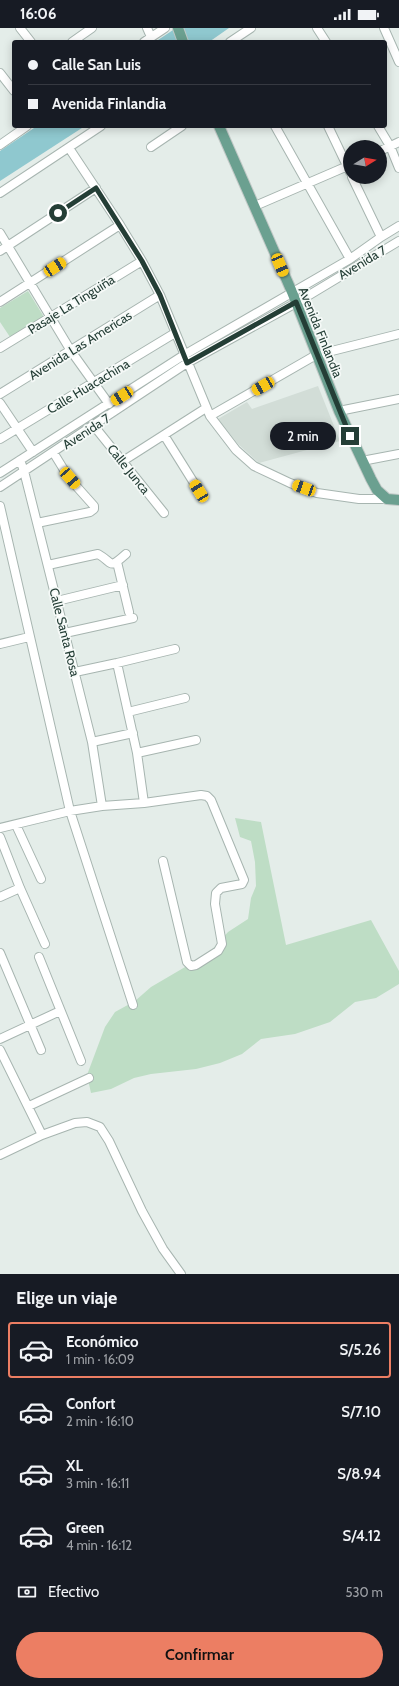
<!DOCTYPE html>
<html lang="es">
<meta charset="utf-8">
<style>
body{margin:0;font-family:Cabin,sans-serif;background:#242831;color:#f1f3f6;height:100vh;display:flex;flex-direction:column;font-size:15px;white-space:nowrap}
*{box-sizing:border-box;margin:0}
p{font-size:13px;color:#9ea1a6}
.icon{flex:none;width:22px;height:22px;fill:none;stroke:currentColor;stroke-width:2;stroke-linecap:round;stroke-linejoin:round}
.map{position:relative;height:1246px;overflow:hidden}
.side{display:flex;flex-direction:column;background:#171b24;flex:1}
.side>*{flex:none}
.top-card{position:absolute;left:12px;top:12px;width:375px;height:88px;border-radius:4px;box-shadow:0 2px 10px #0003;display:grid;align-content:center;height:88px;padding:0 16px;background:#171b24}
.needle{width:26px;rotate:79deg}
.buttons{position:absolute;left:343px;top:112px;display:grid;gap:8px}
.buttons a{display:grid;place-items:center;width:44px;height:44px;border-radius:50%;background:#171b24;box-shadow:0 2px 10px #0003;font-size:20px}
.end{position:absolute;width:18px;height:18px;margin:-9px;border:5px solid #243e36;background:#fff;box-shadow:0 0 0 2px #fff}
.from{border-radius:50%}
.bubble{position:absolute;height:28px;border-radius:14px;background:#171b24;box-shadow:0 2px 10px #0003;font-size:13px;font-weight:600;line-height:28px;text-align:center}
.car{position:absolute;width:12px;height:24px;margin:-12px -6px;border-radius:5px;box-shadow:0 0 3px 1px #0007;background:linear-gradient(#f5c518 24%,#345 0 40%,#f5c518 0 76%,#345 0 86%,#f5c518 0)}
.top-card b{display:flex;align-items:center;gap:14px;height:38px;font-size:15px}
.top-card b+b{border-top:1px solid #363941}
.top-card i{width:10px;height:10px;background:#f1f3f6}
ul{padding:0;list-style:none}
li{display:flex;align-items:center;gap:12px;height:56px;margin:0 8px 6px;padding:0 8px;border:2px solid transparent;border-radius:4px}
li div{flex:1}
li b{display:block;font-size:15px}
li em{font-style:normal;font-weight:600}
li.selected{border-color:#ec7e63}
li>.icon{width:36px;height:36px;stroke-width:1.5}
h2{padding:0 16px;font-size:18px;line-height:48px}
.pay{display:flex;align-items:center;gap:10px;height:44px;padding:0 16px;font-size:15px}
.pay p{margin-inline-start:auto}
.primary-button{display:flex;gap:8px;margin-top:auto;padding:8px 16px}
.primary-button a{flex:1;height:46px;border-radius:24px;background:#ec7e63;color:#111;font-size:16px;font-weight:600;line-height:46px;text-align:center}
.status{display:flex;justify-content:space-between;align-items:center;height:28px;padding:0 20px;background:#171b24;direction:ltr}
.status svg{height:11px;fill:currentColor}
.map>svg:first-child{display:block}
.built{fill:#d2ddd7}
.green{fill:#beddc5}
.water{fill:#8fc8cf}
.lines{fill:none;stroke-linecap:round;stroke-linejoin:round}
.minor-casing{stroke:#a7b5b0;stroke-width:10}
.major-casing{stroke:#c2c9c7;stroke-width:12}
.minor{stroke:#fff;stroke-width:8}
.major{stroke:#6ba090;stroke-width:10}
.route{stroke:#243e36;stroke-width:5}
.labels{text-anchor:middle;stroke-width:3.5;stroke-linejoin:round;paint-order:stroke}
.street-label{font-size:13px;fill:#243e36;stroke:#f5f9f7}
</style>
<div class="status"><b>16:06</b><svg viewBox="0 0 49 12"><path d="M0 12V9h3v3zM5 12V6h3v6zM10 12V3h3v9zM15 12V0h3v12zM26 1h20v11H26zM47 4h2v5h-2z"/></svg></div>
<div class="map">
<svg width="399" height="1246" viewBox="0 0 399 1246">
<rect width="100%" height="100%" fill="#e4ede9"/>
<path class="built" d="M 318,358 L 340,413 L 259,435 L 238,416 L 218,391 L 247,374 L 252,381 Z"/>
<path class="green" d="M 28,263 L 44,289 L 10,309 L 0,294 L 0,280 Z
M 235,790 L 261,794 L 286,917 L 371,892 L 399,943 L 399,956 L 376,970 L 355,974 L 330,994 L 295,1006 L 261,1011 L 242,1026 L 220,1035 L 196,1041 L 151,1046 L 134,1050 L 111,1061 L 91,1065 L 87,1047 L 105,999 L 115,984 L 135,973 L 151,959 L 209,925 L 228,904 L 248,891 L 251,870 L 256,858 L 255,834 L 251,813 L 240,809 Z"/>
<path class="water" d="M 176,0 L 229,0 L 209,14 L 155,14 Z
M 37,98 L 85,98 L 0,153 L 0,123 Z"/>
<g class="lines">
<g class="minor-casing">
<path id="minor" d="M 20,0 L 31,14
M 147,0 L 151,9
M 317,0 L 326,14
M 384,0 L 399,34
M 72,14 L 92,0
M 144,14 L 165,0
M 230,14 L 251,0
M 0,45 L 14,63
M 275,98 L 350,231
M 328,98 L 350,144
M 378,98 L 390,118 L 399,140
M 0,117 L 27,98
M 151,119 L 182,98
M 69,120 L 120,197 L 142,233 L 160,267 L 210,388 L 236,422 L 254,438 L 290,455 L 317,465 L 359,471 L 387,471
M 380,123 L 399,114
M 352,149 L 381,209
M 0,165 L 101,98
M 255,178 L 350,137
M 0,205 L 71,323 L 109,376
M 0,223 L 96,160
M 0,274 L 120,197
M 0,320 L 142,233
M 0,366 L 160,267
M 0,375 L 33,424
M 339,383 L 399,371
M 210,388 L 316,327 L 399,306
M 94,398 L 164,485
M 164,407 L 199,463
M 0,411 L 175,305
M 20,432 L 24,443 L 92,714 L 102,778
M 123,433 L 206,380
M 362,433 L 399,426
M 0,445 L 184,327 L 350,231 L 381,209 L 399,198
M 0,459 L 187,335 L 296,275 L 399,213
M 0,478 L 70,783 L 133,977
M 37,495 L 90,484 L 94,481 L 94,478 L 69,450 L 53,424
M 117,534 L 129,584
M 48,537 L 98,526 C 114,535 108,542 126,526
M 57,573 L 123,557
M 65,605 L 133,590
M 0,616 L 29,609
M 117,635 L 137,725 L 144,775
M 75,644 L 117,635 L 175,621
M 128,684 L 185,670
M 92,714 L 133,705
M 137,725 L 196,712
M 16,797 L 41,851
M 0,800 L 70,783 L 102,778 L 144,775 L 201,767 L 207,768 L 211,772 L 244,852 L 242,856 L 221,860 L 216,865 L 215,876 L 222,916 L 218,923 L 196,937 L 191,938 L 187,934 L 163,833
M 0,809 L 20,860 L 45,916
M 0,869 L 20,860
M 0,925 L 41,1022
M 39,929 L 81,1033
M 0,1011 L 60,983
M 0,1022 L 42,1107
M 29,1078 L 89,1050
M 0,1127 L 42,1107 L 75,1095 L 87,1094 L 100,1099 L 109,1113 L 142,1183 L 163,1221 L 181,1246"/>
</g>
<g class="major-casing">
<path id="major" d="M 178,0 L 183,14
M 219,98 L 292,264 L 339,383 L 371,451 L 377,462 L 387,471 L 399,472"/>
</g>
<use href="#minor" class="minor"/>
<use href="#major" class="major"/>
</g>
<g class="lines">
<path class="route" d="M 58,185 L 96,160 L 142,233 L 160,267 L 187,335 L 296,274 L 350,408"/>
</g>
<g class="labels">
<g class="street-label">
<text transform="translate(362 234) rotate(-31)" y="5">Avenida 7</text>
<text transform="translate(71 276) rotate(-32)" y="5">Pasaje La Tinguiña</text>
<text transform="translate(321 304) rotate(68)" y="5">Avenida Finlandia</text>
<text transform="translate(80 317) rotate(-32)" y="5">Avenida Las Americas</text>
<text transform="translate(88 358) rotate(-31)" y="5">Calle Huacachina</text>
<text transform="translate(86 403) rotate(-33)" y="5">Avenida 7</text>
<text transform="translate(129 441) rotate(51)" y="5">Calle Junca</text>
<text transform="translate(65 604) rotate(76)" y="5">Calle Santa Rosa</text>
</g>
</g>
</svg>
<div class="buttons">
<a><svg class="needle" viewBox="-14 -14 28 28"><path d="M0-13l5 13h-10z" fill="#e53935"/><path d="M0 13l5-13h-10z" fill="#9ea1a6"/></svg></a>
</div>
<i class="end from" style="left:58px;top:185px"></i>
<i class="end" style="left:350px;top:408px"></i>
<div class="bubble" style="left:270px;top:394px;width:66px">2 min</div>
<i class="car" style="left:280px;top:237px;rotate:157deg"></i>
<i class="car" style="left:55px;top:239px;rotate:57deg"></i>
<i class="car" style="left:263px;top:358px;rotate:240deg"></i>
<i class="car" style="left:122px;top:368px;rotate:237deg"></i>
<i class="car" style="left:70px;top:450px;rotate:139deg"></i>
<i class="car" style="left:304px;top:460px;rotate:290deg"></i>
<i class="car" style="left:199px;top:463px;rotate:328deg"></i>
<div class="top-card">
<b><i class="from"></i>Calle San Luis</b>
<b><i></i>Avenida Finlandia</b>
</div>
</div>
<section class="side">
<h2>Elige un viaje</h2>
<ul>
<li class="selected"><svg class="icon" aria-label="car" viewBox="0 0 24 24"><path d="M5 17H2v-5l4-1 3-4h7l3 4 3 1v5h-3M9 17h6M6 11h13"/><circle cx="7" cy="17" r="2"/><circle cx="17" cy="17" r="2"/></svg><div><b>Económico</b><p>1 min · 16:09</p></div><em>S/5.26</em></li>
<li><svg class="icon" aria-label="car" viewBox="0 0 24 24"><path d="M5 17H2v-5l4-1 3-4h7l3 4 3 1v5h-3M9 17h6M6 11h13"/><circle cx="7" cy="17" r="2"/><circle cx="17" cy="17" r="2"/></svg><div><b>Confort</b><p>2 min · 16:10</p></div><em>S/7.10</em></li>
<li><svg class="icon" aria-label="car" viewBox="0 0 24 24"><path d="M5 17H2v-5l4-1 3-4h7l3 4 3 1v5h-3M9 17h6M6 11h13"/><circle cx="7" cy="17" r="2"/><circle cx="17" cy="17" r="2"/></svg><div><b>XL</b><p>3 min · 16:11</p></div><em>S/8.94</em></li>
<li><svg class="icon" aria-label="car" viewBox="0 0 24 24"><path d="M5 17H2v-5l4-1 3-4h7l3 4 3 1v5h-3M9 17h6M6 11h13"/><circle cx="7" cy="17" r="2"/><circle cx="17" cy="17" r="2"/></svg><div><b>Green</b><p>4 min · 16:12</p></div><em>S/4.12</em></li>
</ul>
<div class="pay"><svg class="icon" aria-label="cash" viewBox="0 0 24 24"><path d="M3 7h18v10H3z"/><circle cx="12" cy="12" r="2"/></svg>Efectivo<p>530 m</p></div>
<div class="primary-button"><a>Confirmar</a></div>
</section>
